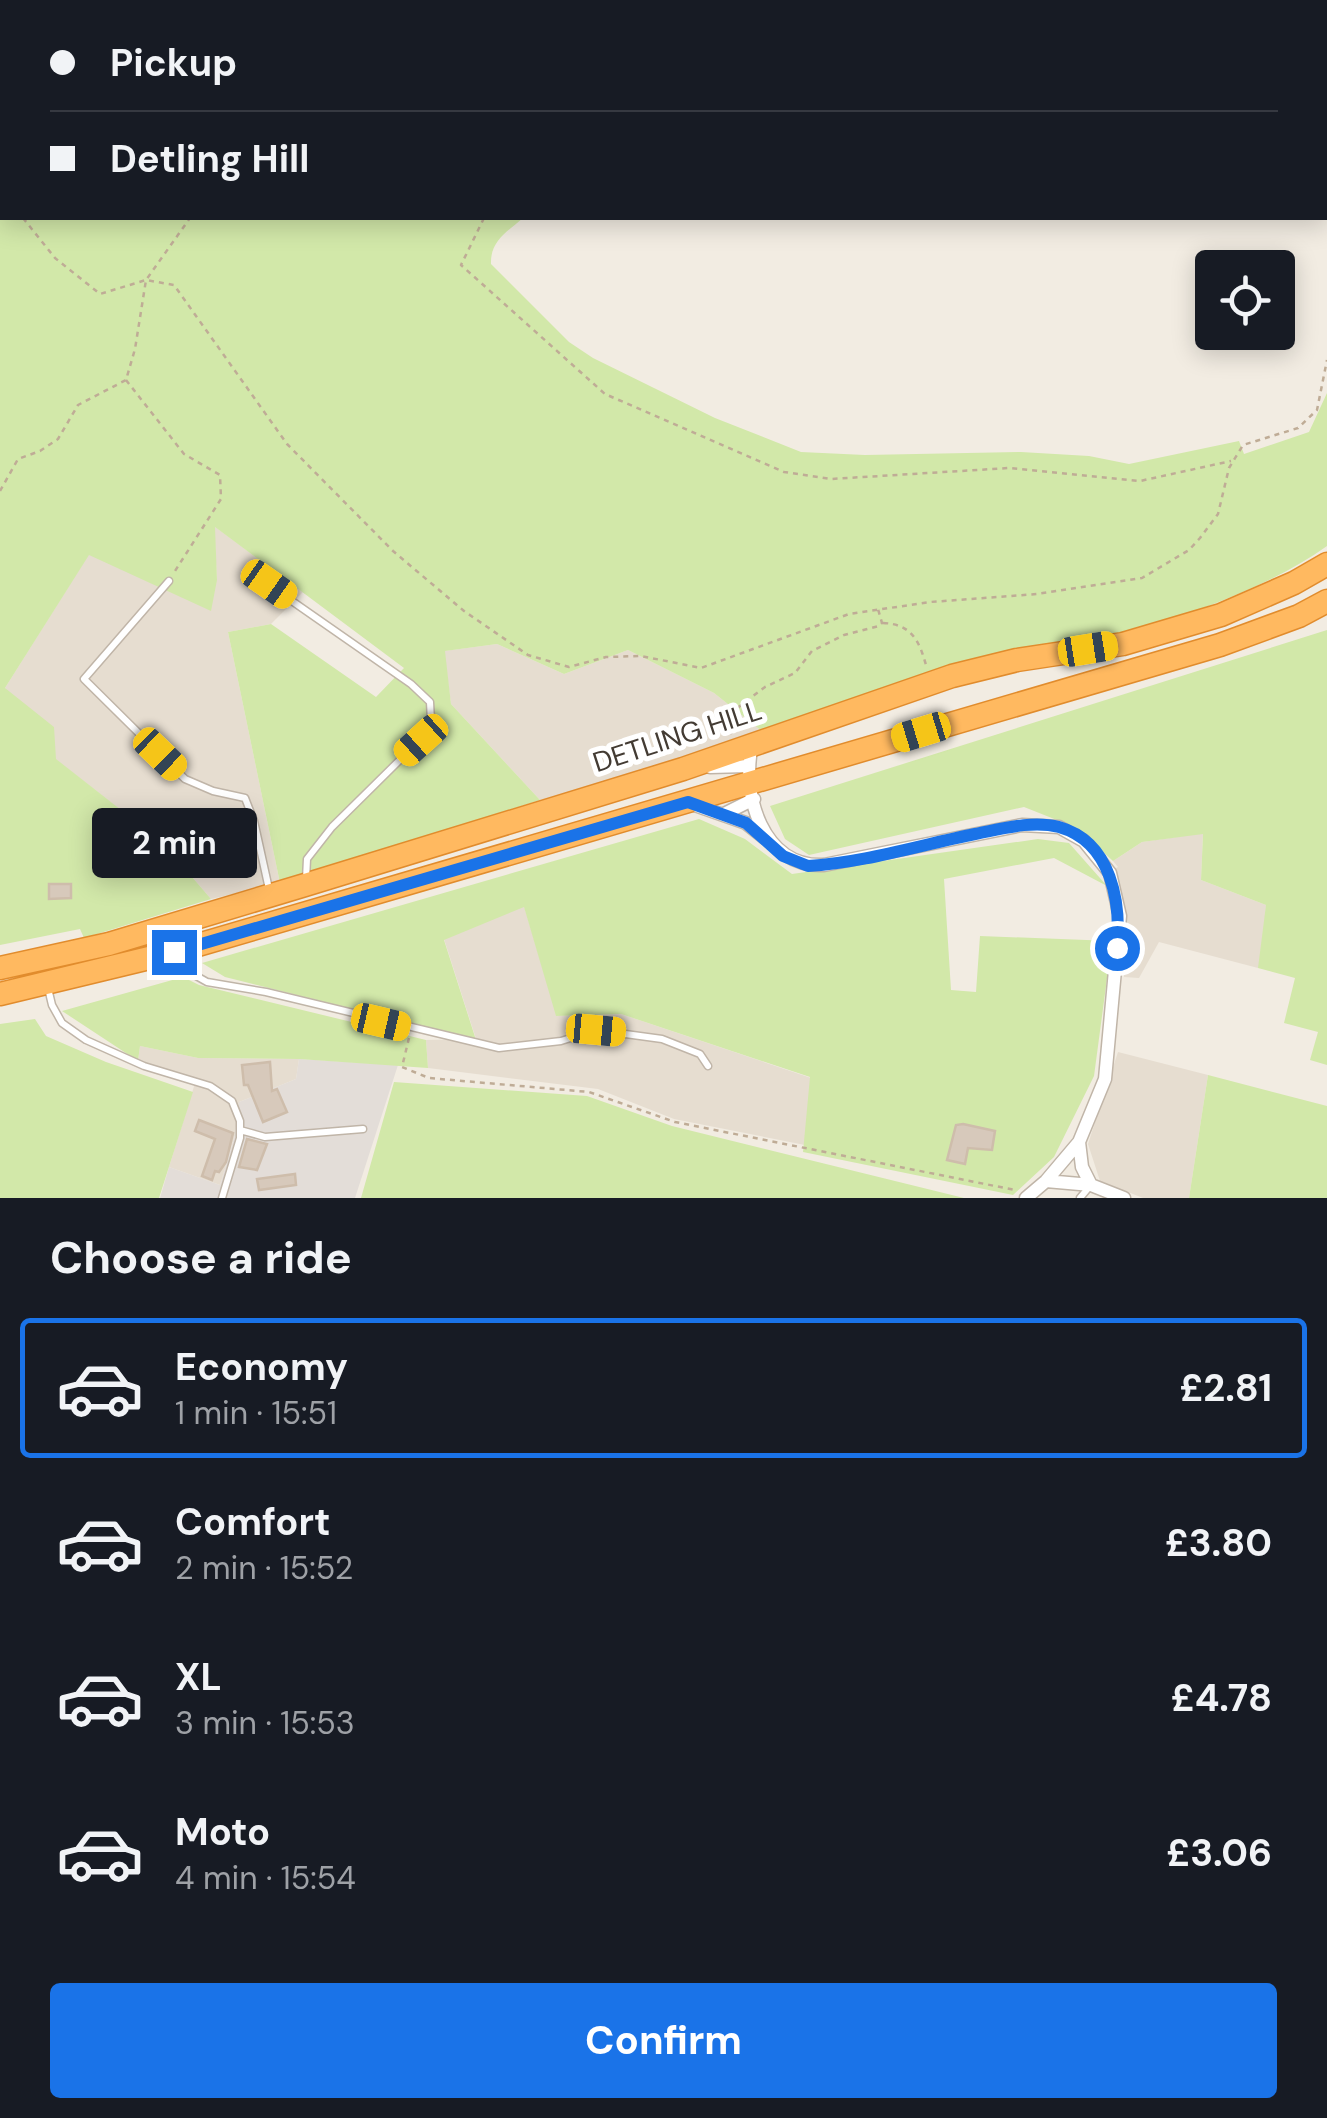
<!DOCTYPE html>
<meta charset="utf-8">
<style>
body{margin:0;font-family:"DM Sans",sans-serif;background:#242831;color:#f1f3f6;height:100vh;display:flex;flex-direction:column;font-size:38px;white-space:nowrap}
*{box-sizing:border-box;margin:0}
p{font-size:32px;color:#9ea1a6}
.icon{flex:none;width:55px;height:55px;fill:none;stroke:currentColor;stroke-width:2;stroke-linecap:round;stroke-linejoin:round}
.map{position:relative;height:1198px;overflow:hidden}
.sheet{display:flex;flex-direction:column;background:#171b24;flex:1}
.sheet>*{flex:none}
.banner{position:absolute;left:0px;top:0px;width:1328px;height:220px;box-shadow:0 5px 25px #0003;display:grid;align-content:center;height:220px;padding:0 50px;background:#171b24}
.buttons{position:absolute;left:1195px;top:250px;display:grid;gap:20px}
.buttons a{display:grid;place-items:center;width:100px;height:100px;border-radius:10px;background:#171b24;box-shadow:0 5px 25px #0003;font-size:50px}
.end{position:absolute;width:45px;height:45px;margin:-22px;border:12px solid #1a73e8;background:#fff;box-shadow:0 0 0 5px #fff}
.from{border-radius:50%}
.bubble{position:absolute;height:70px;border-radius:10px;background:#171b24;box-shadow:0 5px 25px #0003;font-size:32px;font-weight:700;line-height:70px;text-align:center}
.car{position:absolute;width:30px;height:60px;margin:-30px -15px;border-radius:12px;box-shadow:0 0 8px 2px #0007;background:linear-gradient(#f5c518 24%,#345 0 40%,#f5c518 0 76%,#345 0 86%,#f5c518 0)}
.banner b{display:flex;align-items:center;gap:35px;height:95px;font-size:38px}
.banner b+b{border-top:2px solid #363941}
.banner i{width:25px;height:25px;background:#f1f3f6}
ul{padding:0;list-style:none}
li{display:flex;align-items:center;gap:30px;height:140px;margin:0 20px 15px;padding:0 30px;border:5px solid transparent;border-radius:10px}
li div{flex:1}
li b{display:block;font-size:38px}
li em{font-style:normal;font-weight:700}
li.selected{border-color:#1a73e8}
li>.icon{width:90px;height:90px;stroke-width:1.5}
h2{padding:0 50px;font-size:45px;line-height:120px}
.primary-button{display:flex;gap:20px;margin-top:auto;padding:20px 50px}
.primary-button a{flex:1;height:115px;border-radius:10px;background:#1a73e8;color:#fff;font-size:40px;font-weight:700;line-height:115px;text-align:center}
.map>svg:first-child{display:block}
.residential{fill:#e6ddd0}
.industrial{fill:#e3ddd8}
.green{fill:#d2e8a9;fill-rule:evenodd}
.building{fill:#d7c9bb;stroke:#cebdab;stroke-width:2.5}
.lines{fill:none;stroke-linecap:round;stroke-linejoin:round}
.lane-casing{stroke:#c0b5a8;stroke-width:9}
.street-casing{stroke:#c0b5a8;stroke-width:15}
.highway-casing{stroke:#e18c2d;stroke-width:25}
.path{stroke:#bfac96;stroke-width:2.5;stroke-dasharray:5 5;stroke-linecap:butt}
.lane{stroke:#fff;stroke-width:6}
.street{stroke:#fff;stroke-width:12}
.highway{stroke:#ffb960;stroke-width:22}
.route{stroke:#1a73e8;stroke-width:12}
.labels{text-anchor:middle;stroke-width:10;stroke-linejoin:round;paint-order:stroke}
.street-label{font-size:28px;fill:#433b33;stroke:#fff}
</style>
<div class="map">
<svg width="1327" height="1198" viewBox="0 0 1327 1198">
<rect width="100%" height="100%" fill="#f2ece2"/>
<path class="residential" d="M 214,526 L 303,592 L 271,624 L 228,632 L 280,883 L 211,899 L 162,842 L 55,759 L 5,688 L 89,554 L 217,580 Z
M 497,644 L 564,674 L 628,650 L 714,693 L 763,732 L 619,780 L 540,800 L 451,704 L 444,651 Z
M 1203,833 L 1201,880 L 1266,905 L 1264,963 L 1258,968 L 1159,942 L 1139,978 L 1124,977 L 1123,900 L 1114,869 L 1118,867 L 1113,861 L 1142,842 Z
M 524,906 L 557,1016 L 621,1014 L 835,1086 L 815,1147 L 674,1119 L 598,1089 L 428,1068 L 426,1040 L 476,1039 L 444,939 Z
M 140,1046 L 198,1058 L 299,1059 L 296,1079 L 239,1102 L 235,1135 L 220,1185 L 169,1167 L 196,1080 L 138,1061 Z
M 1118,1052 L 1208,1075 L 1189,1198 L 1143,1198 L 1100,1181 L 1088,1144 Z"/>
<path class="industrial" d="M 299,1059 L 398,1065 L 355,1198 L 160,1198 L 169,1167 L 220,1185 L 235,1135 L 239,1102 L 296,1079 Z"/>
<path class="green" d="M 0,0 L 503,2 L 2,2 L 2,218 L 523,218 C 507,232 490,241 491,264 L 569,342 L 593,358 L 715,418 L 801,452 L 865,455 L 1021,452 L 1089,456 L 1129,464 L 1239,441 L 1244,454 L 1309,432 L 1327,393 L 1327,546 C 1246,604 1117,637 1021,663 C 935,686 849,709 763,732 L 714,693 L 628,650 L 564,674 L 497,644 L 445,651 L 451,704 L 540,800 L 280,883 L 228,632 L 271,624 L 376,697 L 404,668 L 215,527 L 217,580 L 211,611 L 89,555 L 5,688 L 54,727 L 56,759 L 162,842 L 211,899 L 84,938 L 80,929 L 0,945 Z
M 1327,630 L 1327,1065 L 1310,1060 L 1318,1032 L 1284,1023 L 1295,978 L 1258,968 L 1266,905 L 1201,880 L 1203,834 L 1142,842 L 1113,861 L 1077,828 L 1024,807 L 809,855 L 785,839 L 770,806 Z
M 699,819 L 745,839 L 792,874 L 1038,839 L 1069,843 L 1107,886 L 1054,858 L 944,879 L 951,990 L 976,992 L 980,936 L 1112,941 L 1094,1076 L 1054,1157 L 1013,1195 L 803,1152 L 810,1077 L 621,1014 L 556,1016 L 524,907 L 444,940 L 476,1040 L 225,977 L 202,963 ZM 964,1125 L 995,1131 L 991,1150 L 973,1149 L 969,1144 L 947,1160 L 950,1145 L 959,1146 Z
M 183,977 L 199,985 L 426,1040 L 428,1068 L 299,1059 L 198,1058 L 140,1046 L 138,1061 L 62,1011 Z
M 35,1019 L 46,1036 L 106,1062 L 193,1092 L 159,1198 L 0,1198 L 0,1024 Z
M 1208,1075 L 1327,1106 L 1327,1198 L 1189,1198 Z
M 394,1082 L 587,1096 L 672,1126 L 964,1198 L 361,1198 Z"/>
<path class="building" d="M 49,884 L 71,884 L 71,898 L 49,899 Z
M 270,1062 L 272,1091 L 277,1089 L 287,1112 L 263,1122 L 248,1085 L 244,1085 L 242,1065 Z
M 199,1120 L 233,1133 L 226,1162 L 219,1172 L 215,1171 L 212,1180 L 202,1176 L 215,1139 L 195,1131 Z
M 963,1124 L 995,1131 L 992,1150 L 968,1148 L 965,1164 L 947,1160 L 956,1125 Z
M 247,1139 L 267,1144 L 257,1170 L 239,1167 Z
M 295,1174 L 296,1185 L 259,1190 L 257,1179 Z"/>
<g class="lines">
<g class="lane-casing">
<path id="lane" d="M 169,581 L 84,679 L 185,779 L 213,791 L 245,798 L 254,821 L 269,889
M 269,585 L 411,684 L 430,702 L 431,721 L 421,739 L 332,827 L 307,859 L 306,879
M 178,957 L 191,973 L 207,982 L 266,992 L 499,1048 L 561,1041 L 596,1030 L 662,1039 L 700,1054 L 708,1066
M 48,988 L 52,1005 L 62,1023 L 86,1040 L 144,1066 L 210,1086 L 232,1101 L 240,1121 L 240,1138 L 222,1198
M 240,1130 L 265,1137 L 363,1129
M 1080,1198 L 1090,1186"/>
</g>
<g class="street-casing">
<path id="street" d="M 752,744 C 741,794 762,868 824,865 L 1022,825 L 1059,827 L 1084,841 L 1110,873 L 1120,916 L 1105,1079 L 1079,1142 L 1046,1181 L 1026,1198
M 710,767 L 747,766
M 689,803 L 746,823 L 765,838
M 724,814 L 754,799
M 1079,1142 L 1082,1167 L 1091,1185
M 1046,1181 L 1091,1185 L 1124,1198"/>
</g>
<g class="highway-casing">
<path id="highway" d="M 0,968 L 109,944 L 305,885 L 683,769 L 952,676 L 1017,660 L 1123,644 L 1221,615 L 1294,583 L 1327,564
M 0,994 L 174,952 L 1220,645 L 1299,616 L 1327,601"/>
</g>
<path class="path" d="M 205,0 L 206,2
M 440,0 L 442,2
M 99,2 L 100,0
M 0,176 L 2,171
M 0,190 L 2,191
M 23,218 L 55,258 L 100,294 L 146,280 L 174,285 L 287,444 L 393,551 L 464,611 L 528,655 L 569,667 L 606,657 L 641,656 L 701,668 L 849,614 L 930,602 L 1037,594 L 1142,578 L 1189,550 L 1200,538 L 1218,514 L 1229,468 L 1243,445 L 1298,428 L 1317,410 L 1327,360
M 484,218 L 461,265 L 605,394 L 784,472 L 831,479 L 1009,468 L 1140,481 L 1231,461
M 126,380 L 184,454 L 220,475 L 221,499 L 175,571
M 0,491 L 18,459 L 40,451 L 58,439 L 78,405 L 126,380 L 135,349 L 146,280 L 190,218
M 883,623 C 911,624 919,640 926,665
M 732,734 L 728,723 L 736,709 L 765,687 L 795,673 L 812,651 L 844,635 L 879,626 L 882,623 L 878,609
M 409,1038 L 402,1067 L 429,1078 L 589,1092 L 675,1122 L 1015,1190"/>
<use href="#lane" class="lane"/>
<use href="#street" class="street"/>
<use href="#highway" class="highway"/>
</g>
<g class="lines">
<path class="route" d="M 174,952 L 688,802 L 746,823 L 783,856 L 808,866 C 863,863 920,845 975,834 C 1001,829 1032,820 1059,827 C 1112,842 1121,903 1117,948"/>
</g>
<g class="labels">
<g class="street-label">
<text transform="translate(677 736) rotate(-18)" y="10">DETLING HILL</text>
</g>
</g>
</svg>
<div class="buttons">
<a><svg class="icon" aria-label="locate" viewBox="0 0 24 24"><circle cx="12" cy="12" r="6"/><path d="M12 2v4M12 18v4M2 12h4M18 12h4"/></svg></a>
</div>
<i class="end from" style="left:1117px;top:948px"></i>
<i class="end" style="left:174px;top:952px"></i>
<div class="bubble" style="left:92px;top:808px;width:165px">2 min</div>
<i class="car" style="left:269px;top:584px;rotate:125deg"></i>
<i class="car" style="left:1088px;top:649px;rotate:81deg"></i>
<i class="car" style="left:921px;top:732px;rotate:253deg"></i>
<i class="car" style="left:421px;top:740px;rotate:228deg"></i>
<i class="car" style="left:160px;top:754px;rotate:134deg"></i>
<i class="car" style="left:381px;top:1022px;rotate:103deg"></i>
<i class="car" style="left:596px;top:1030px;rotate:95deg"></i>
<div class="banner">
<b><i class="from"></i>Pickup</b>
<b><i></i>Detling Hill</b>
</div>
</div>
<section class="sheet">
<h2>Choose a ride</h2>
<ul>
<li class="selected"><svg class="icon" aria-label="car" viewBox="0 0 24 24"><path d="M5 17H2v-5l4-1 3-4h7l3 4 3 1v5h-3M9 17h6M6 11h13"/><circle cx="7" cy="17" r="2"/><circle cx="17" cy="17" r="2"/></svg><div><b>Economy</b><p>1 min · 15:51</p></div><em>£2.81</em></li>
<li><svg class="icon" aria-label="car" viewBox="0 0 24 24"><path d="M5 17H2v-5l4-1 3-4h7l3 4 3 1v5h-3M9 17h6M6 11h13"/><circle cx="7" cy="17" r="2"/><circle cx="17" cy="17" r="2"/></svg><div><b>Comfort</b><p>2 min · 15:52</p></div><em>£3.80</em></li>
<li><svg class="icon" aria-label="car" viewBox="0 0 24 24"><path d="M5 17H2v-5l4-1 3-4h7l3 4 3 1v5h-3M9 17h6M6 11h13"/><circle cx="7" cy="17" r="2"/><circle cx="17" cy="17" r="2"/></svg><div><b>XL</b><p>3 min · 15:53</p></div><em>£4.78</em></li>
<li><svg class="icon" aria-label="car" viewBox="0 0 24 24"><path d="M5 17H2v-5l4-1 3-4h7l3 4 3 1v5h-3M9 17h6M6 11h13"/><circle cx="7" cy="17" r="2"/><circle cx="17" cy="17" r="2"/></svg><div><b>Moto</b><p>4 min · 15:54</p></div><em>£3.06</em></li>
</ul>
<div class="primary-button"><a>Confirm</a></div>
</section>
